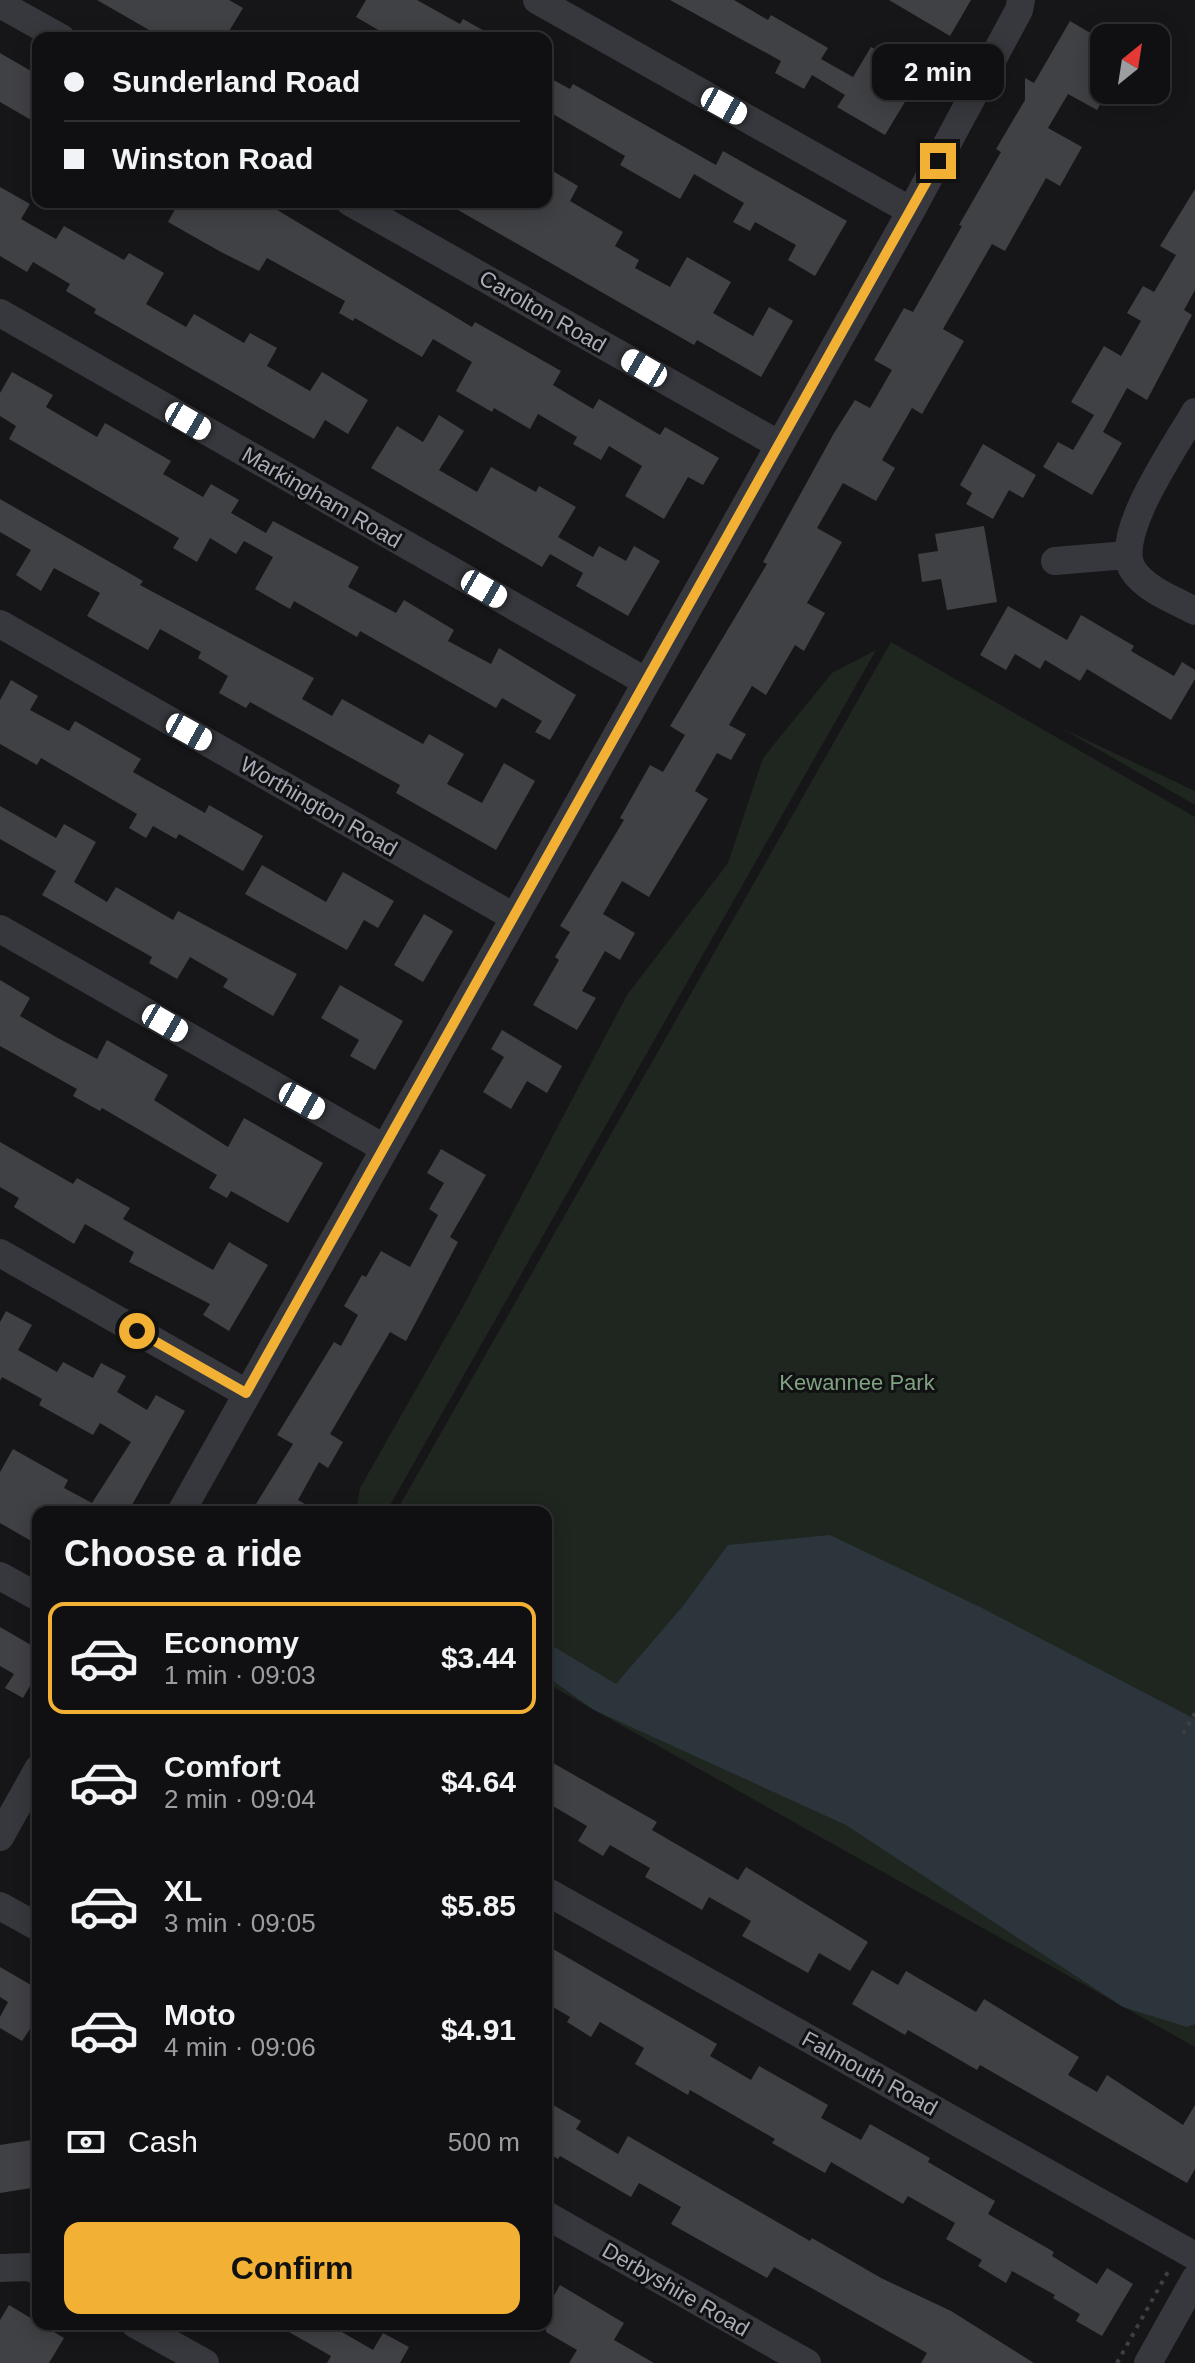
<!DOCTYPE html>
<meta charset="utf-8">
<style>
body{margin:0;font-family:Arial,sans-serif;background:#1e1e20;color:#f1f3f6;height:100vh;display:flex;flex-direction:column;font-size:30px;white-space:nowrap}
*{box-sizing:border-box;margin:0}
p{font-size:26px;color:#9c9d9f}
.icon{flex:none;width:44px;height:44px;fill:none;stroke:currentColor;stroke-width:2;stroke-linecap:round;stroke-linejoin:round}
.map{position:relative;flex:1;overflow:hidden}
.sheet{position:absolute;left:32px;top:1506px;width:520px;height:824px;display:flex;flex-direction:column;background:#101012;border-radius:16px;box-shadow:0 4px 20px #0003,0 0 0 2px #303032}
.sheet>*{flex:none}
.banner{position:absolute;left:32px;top:32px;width:520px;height:176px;border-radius:16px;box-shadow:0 4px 20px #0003,0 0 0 2px #303032;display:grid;align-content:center;height:176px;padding:0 32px;background:#101012}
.needle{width:52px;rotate:30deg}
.controls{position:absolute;left:1090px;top:24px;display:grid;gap:16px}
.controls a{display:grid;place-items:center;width:80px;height:80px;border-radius:16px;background:#101012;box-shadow:0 4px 20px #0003,0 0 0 2px #303032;font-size:40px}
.end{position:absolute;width:36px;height:36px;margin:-18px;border:10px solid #f2b134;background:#111;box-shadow:0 0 0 4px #111}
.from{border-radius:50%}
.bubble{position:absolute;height:56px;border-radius:16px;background:#101012;box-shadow:0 4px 20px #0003,0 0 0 2px #303032;font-size:26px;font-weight:600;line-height:56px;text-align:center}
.car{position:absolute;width:24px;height:48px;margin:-24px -12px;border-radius:10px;box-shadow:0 0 6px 2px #0007;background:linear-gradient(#fff 24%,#345 0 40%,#fff 0 76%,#345 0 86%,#fff 0)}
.banner b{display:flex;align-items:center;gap:28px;height:76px;font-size:30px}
.banner b+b{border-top:2px solid #303032}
.banner i{width:20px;height:20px;background:#f1f3f6}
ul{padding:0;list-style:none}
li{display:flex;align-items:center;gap:24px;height:112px;margin:0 16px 12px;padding:0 16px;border:4px solid transparent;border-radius:16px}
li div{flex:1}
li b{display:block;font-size:30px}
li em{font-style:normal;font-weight:600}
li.current{border-color:#f2b134}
li>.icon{width:72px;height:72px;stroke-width:1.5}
h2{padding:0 32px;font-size:36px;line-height:96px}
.pay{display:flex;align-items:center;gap:20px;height:88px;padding:0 32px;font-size:30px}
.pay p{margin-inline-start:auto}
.cta{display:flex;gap:16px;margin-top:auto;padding:16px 32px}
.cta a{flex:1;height:92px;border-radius:16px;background:#f2b134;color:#111;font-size:32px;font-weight:600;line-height:92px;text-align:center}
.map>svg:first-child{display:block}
.green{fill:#1e261f}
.water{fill:#2c353c}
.building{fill:#404145}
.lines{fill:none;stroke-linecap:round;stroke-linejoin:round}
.path{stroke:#3d3f44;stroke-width:4;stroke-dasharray:4 6;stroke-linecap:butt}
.minor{stroke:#37383d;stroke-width:28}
.route{stroke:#f2b134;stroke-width:10}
.labels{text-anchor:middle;stroke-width:6;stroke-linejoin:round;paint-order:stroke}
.street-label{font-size:22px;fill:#a8adb8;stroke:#111113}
.park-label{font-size:22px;fill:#7fa381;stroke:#111113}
</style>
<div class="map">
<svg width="1195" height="2363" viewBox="0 0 1195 2363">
<rect width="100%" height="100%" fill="#161618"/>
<path class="green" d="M 891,642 L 1195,817 L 1195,2047 L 546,1683 L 546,1512 L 396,1512 Z
M 876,650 L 386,1512 L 356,1512 L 360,1488 L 465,1303 L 627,995 L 728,863 L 763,758 L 832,673 Z
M 1061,728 L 1195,791 L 1195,805 Z"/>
<path class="water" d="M 830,1535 L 982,1608 L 1195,1719 L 1195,2024 L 1187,2027 L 1123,2007 L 846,1825 L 594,1710 L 546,1676 L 546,1642 L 616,1684 L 683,1606 L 728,1545 Z"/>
<path class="building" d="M 97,0 L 229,0 L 243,8 L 225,38 L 163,38 Z
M 366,0 L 417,0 L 460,24 L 463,19 L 497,38 L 392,38 L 356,17 Z
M 670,0 L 734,0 L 768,20 L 771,15 L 828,48 L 821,59 L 853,77 L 871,47 L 907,68 L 899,82 L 912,90 L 885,135 L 837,107 L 845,95 L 812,75 L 804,89 L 775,73 L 781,61 Z
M 889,0 L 971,0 L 950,36 Z
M 1070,21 L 1104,41 L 1104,98 L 1097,110 L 1068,94 L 1048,128 L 1082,147 L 1060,186 L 1046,178 L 1005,251 L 992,244 L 943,329 L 964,341 L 922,414 L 912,408 L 882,460 L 895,468 L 876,501 L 843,483 L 817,528 L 842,542 L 807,603 L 825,613 L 804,651 L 795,645 L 766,695 L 752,686 L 729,725 L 746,734 L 731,760 L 717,753 L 695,791 L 708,799 L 649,897 L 622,881 L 603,914 L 635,933 L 620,960 L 605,951 L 582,991 L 596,998 L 577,1030 L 533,1005 L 559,960 L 555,957 L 570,932 L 560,926 L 624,820 L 620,818 L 650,765 L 663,772 L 685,735 L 670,726 L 767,564 L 763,562 L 834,433 L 855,400 L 870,408 L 892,370 L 874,360 L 904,308 L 913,312 L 962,226 L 959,225 L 1001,152 L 996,149 L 1025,100 L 1025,78 L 1034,83 Z
M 0,53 L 38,75 L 38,124 L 0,102 Z
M 546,76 L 570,89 L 573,84 L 716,165 L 723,151 L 847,221 L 815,276 L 788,260 L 796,245 L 755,222 L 750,231 L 733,222 L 744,203 L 694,174 L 680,199 L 620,165 L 625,156 L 546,110 Z
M 546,167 L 578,186 L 570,201 L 623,232 L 615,246 L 639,260 L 635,268 L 670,287 L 687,257 L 731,282 L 713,313 L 753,336 L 769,307 L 793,321 L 761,377 L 697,340 L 694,345 L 444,202 L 546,202 Z
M 0,187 L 30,204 L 21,219 L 56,239 L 64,226 L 124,260 L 129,253 L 164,273 L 146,304 L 186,327 L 194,314 L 244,343 L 250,333 L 277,348 L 267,366 L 310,391 L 322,372 L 368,400 L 348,434 L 325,420 L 314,439 L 94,313 L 96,309 L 66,291 L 70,284 L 33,262 L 27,272 L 0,256 Z
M 1195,189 L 1195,290 L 1184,310 L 1192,315 L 1147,400 L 1127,388 L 1103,432 L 1122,443 L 1092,495 L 1043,467 L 1058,442 L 1073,450 L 1094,415 L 1071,402 L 1104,346 L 1121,356 L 1141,321 L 1127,313 L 1143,286 L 1154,292 L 1176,255 L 1160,246 Z
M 179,202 L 195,202 L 210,210 L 215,202 L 264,202 L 472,327 L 475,322 L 561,371 L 553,385 L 593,409 L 599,399 L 660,435 L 665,427 L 719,458 L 703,485 L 688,477 L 664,519 L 625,496 L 642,466 L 609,446 L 601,460 L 573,444 L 577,437 L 538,414 L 530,429 L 494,408 L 492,412 L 456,391 L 472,362 L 433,339 L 422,357 L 355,318 L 353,321 L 339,313 L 345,301 L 267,258 L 259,271 L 221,252 L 168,222 Z
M 12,372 L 53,395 L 46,407 L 97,437 L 105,423 L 171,461 L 163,474 L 203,497 L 211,484 L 239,500 L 231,513 L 266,533 L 273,521 L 359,567 L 348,587 L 396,613 L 404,600 L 454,630 L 448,641 L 491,664 L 499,648 L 576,695 L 550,740 L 535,732 L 542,721 L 502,698 L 496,708 L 360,631 L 357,637 L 294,601 L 290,609 L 255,589 L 273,557 L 244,541 L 236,554 L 210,538 L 197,562 L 173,548 L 179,538 L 9,439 L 16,426 L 0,416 L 0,393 Z
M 439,415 L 464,431 L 439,470 L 477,492 L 491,467 L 536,492 L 539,486 L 576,507 L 558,537 L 593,557 L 599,546 L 626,561 L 634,546 L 660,561 L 628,616 L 576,586 L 583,573 L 550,554 L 542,567 L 371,468 L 397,426 L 423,442 Z
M 983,444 L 1036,475 L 1023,498 L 1009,490 L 993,519 L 966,504 L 972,493 L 960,485 Z
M 0,499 L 143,581 L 140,585 L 314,678 L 302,699 L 332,716 L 342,699 L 423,744 L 429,734 L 464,754 L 447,784 L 482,803 L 504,763 L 535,781 L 496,850 L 396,793 L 400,785 L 250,702 L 246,708 L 219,693 L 228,676 L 198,658 L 201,652 L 160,629 L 148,650 L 87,616 L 100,593 L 54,568 L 41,591 L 16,575 L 31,550 L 0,532 Z
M 984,526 L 997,602 L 947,610 L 941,579 L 922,582 L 918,554 L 938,551 L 935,534 Z
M 1008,606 L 1067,640 L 1081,615 L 1134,646 L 1131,651 L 1174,676 L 1182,662 L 1195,670 L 1195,679 L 1171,720 L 1087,669 L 1080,681 L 1045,660 L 1040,669 L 1015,654 L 1006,670 L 980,655 Z
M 11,680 L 38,696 L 30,710 L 69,731 L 75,721 L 141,759 L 133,772 L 205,813 L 209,805 L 263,836 L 243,871 L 179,834 L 176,839 L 153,826 L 146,838 L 129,828 L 137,814 L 41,758 L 37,765 L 0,744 L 0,700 Z
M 0,806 L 56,838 L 64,824 L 96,842 L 74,882 L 107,902 L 116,887 L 173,920 L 178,911 L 297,974 L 273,1016 L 223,987 L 228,979 L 190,957 L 177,979 L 149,963 L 152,957 L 42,895 L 56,871 L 0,839 Z
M 262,865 L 326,902 L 343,872 L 394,901 L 378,928 L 364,920 L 347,950 L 245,894 Z
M 424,914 L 453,931 L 423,982 L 394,965 Z
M 0,980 L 30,998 L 20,1016 L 56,1037 L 97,1059 L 107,1040 L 168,1075 L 154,1100 L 228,1147 L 244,1118 L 323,1163 L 288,1223 L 231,1191 L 227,1198 L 209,1188 L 217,1175 L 102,1108 L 100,1111 L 73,1096 L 77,1089 L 0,1046 Z
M 340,985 L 403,1021 L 375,1070 L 350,1056 L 359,1040 L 321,1018 Z
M 502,1030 L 562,1066 L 547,1093 L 527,1081 L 511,1109 L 483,1092 L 504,1057 L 491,1049 Z
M 0,1142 L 73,1184 L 77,1178 L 130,1208 L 123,1219 L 213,1270 L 229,1242 L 268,1265 L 229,1331 L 203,1315 L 210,1304 L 129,1262 L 134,1252 L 85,1224 L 74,1244 L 14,1207 L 19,1198 L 0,1187 Z
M 441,1149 L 486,1175 L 450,1237 L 458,1242 L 406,1341 L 390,1332 L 330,1434 L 343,1442 L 328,1468 L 319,1462 L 298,1500 L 319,1512 L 251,1512 L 293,1444 L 277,1435 L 334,1342 L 341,1346 L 358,1315 L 344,1306 L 362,1275 L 366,1277 L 381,1251 L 410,1267 L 438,1215 L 429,1209 L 444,1183 L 427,1173 Z
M 6,1311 L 32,1325 L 18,1350 L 57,1372 L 63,1362 L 93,1378 L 101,1363 L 126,1376 L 117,1392 L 147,1410 L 156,1395 L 185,1411 L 128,1512 L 38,1512 L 38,1533 L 33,1542 L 0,1523 L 0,1472 L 13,1449 L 68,1480 L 64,1488 L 92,1503 L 131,1442 L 100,1423 L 93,1435 L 39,1405 L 42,1399 L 2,1377 L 0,1381 L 0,1322 Z
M 0,1627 L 38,1649 L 38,1672 L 23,1698 L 5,1688 L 14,1674 L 0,1666 Z
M 546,1759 L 657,1822 L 652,1830 L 738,1880 L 746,1867 L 868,1942 L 850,1971 L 819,1953 L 808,1973 L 742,1936 L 751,1921 L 709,1897 L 702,1910 L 645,1877 L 650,1868 L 610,1845 L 603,1856 L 578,1841 L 587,1826 L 546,1802 Z
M 546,1945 L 717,2044 L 710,2056 L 751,2080 L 759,2066 L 828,2105 L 821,2118 L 861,2140 L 870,2124 L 930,2158 L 928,2162 L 995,2201 L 988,2214 L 1054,2252 L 1052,2256 L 1097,2284 L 1107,2268 L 1133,2284 L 1102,2336 L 1076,2321 L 1080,2314 L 1053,2298 L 1055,2295 L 1012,2271 L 1006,2283 L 978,2266 L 982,2260 L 946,2239 L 955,2223 L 908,2196 L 903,2204 L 831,2162 L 825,2173 L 772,2143 L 775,2139 L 690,2090 L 688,2095 L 635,2064 L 644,2048 L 600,2022 L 591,2037 L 567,2022 L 570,2017 L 546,2003 Z
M 0,1967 L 38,1989 L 38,2034 L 30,2029 L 22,2041 L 0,2028 L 0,2017 L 8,2002 L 0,1997 Z
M 872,1970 L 898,1985 L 906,1971 L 976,2012 L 984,1999 L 1079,2057 L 1068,2075 L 1097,2092 L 1107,2075 L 1183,2125 L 1195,2105 L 1195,2169 L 1187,2183 L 980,2065 L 977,2070 L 908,2030 L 905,2035 L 852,2004 Z
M 546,2101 L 581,2121 L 576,2129 L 618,2154 L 628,2136 L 810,2241 L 812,2238 L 881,2278 L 951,2311 L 1034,2363 L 921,2363 L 927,2353 L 774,2267 L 767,2278 L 671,2224 L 681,2207 L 639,2183 L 631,2197 L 560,2156 L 558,2159 L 546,2152 Z
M 38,2139 L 38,2187 L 0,2193 L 0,2145 Z
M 560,2285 L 624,2323 L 614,2340 L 654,2363 L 569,2363 L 577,2350 L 546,2332 L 546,2293 L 553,2297 Z
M 9,2305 L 64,2338 L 49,2363 L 0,2363 L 0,2320 Z
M 275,2324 L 328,2324 L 373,2350 L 383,2333 L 409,2347 L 400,2363 L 327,2363 L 331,2356 Z"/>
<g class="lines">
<path class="path" d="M 1183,1734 L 1195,1713
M 1117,2363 L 1170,2268"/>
<path class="minor" d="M 537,0 L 911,211
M 0,4 L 61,38
M 350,202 L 778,444
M 0,313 L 645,681
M 1195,412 C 1177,444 1111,537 1133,570 C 1146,590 1175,600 1195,611
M 1055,561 L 1127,555
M 0,624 L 514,917
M 0,929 L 384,1148
M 0,1253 L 246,1393
M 181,1512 L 911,211 L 1019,10 L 1021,0
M 0,1576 L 38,1597
M 0,1837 L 38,1769
M 546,1891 L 1195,2256
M 0,1906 L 38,1927
M 546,2215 L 807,2363
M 0,2268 L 29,2267 L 38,2271
M 135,2324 L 205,2363
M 1148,2363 L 1195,2279"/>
</g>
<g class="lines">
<path class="route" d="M 137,1331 L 246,1393 L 938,161"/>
</g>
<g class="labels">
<g class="street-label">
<text transform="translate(543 311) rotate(30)" y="8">Carolton Road</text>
<text transform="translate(322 497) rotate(30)" y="8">Markingham Road</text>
<text transform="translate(319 806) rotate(30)" y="8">Worthington Road</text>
<text transform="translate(870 2073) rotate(29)" y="8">Falmouth Road</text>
<text transform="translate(676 2289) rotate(30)" y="8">Derbyshire Road</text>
</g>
<g class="park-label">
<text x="857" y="1390">Kewannee Park</text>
</g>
</g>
</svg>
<div class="controls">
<a><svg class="needle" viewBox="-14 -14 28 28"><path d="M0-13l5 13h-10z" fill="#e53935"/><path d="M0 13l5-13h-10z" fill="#9c9d9f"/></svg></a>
</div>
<i class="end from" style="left:137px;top:1331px"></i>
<i class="end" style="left:938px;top:161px"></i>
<div class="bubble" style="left:872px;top:44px;width:132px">2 min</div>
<i class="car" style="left:724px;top:106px;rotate:119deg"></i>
<i class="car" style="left:644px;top:368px;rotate:300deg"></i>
<i class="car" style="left:188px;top:421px;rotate:120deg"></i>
<i class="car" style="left:484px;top:589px;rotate:120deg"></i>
<i class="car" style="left:189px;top:732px;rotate:119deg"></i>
<i class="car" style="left:165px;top:1023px;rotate:120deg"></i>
<i class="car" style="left:302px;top:1101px;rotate:119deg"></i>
<div class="banner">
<b><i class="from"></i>Sunderland Road</b>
<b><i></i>Winston Road</b>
</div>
<section class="sheet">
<h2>Choose a ride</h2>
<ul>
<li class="current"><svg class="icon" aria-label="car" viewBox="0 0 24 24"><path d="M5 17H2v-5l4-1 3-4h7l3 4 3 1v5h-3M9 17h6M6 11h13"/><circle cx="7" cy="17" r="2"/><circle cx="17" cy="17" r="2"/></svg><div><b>Economy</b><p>1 min · 09:03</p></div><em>$3.44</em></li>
<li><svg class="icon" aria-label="car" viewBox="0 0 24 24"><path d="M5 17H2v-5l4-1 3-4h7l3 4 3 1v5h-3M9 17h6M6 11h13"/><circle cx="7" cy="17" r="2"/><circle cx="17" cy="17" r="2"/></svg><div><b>Comfort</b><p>2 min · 09:04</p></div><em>$4.64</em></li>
<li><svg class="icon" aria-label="car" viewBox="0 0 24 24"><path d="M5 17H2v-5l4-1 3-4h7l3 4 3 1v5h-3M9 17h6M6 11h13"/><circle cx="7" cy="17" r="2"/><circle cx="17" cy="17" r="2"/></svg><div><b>XL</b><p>3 min · 09:05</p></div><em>$5.85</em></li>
<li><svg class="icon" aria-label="car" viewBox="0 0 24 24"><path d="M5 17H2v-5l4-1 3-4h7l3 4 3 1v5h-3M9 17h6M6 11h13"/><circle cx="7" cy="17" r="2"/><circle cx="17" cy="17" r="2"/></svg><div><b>Moto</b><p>4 min · 09:06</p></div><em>$4.91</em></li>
</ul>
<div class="pay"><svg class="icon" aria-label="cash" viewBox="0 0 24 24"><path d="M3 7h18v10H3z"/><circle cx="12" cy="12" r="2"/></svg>Cash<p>500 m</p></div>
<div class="cta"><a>Confirm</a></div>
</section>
</div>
